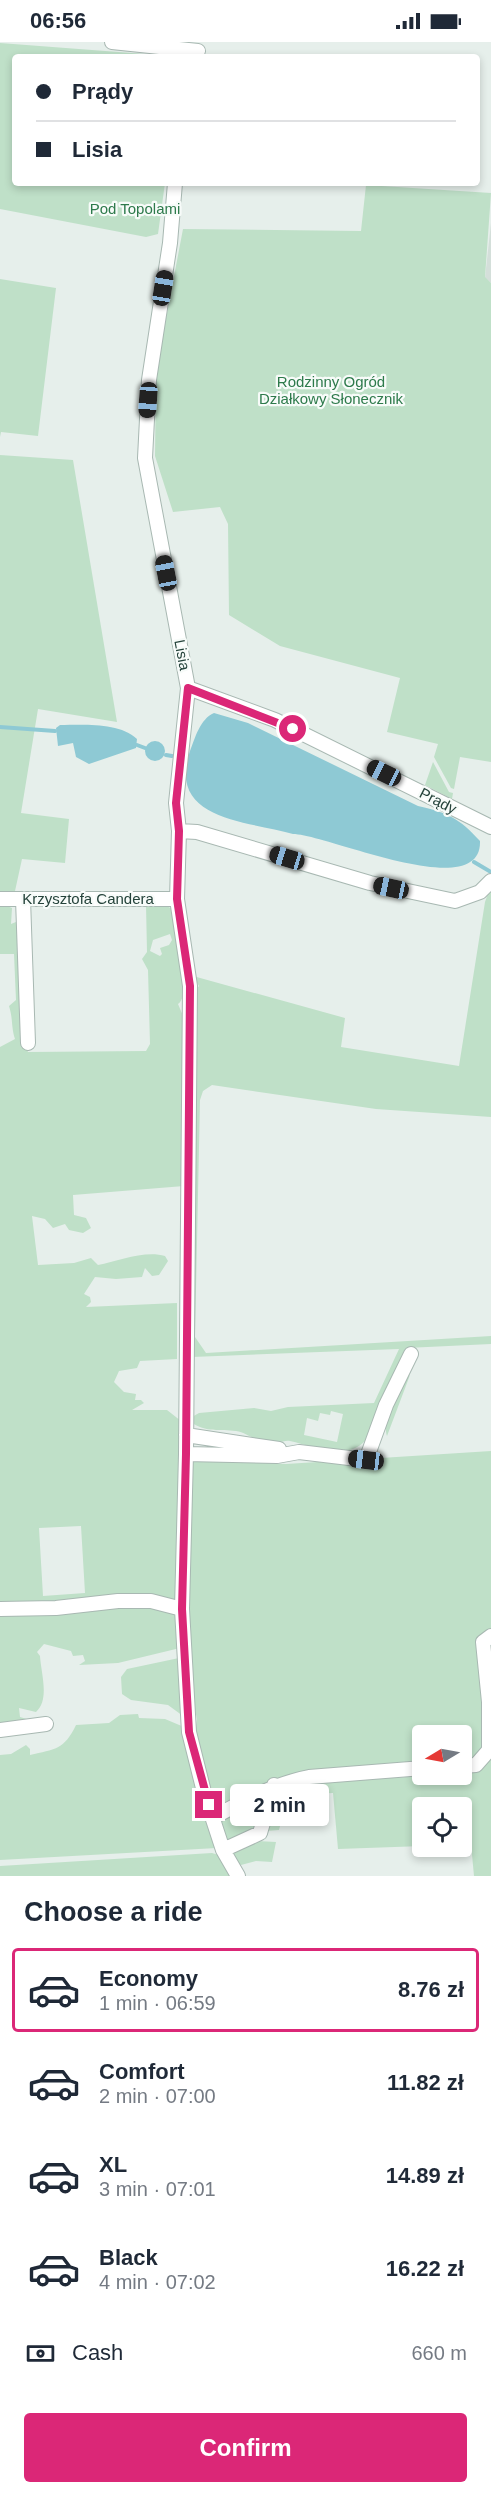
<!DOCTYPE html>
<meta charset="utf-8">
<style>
body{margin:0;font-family:Arial,sans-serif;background:#f2f2f3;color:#1f2937;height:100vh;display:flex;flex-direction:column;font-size:22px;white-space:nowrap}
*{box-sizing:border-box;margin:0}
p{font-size:20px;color:#747a83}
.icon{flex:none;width:33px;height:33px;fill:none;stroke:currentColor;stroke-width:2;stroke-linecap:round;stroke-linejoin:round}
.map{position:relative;height:1834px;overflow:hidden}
.side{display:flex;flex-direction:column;background:#fff;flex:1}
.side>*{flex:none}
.hud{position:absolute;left:12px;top:12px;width:468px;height:132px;border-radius:6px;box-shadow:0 3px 9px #0003;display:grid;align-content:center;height:132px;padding:0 24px;background:#fff}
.needle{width:39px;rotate:260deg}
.controls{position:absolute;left:412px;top:1683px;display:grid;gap:12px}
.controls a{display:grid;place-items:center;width:60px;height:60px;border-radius:6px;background:#fff;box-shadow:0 3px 9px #0003;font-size:30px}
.end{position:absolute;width:27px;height:27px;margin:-14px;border:8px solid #db2777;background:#fff;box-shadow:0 0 0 3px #fff}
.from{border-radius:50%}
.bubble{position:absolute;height:42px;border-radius:6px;background:#fff;box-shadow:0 3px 9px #0003;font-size:20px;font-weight:600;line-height:42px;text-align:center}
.car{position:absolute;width:18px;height:36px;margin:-18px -9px;border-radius:8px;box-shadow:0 0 4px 2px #0007;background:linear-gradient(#222 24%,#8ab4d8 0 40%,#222 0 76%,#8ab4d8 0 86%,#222 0)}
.hud b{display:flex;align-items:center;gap:21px;height:57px;font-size:22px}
.hud b+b{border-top:2px solid #e0e1e3}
.hud i{width:15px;height:15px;background:#1f2937}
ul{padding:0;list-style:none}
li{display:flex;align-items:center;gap:18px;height:84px;margin:0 12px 9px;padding:0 12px;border:3px solid transparent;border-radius:6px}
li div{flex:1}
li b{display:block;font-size:22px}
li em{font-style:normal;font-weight:600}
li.current{border-color:#db2777}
li>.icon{width:54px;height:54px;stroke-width:1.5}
h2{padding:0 24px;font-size:27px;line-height:72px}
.pay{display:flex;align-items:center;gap:15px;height:66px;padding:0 24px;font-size:22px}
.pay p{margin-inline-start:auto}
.primary-button{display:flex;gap:12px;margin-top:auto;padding:12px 24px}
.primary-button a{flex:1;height:69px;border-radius:6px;background:#db2777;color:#fff;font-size:24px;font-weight:600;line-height:69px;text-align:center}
.status{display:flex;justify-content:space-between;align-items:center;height:42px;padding:0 30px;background:#fff;direction:ltr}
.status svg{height:16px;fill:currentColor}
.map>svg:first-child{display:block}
.built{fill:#d4dfda}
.green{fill:#bfe0c8;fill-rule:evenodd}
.water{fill:#8ec9d4}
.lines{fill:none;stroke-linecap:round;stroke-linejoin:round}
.stream{stroke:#8ec9d4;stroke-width:4}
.minor-casing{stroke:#a8b8b2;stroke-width:16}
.minor{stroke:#fff;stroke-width:14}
.route{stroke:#db2777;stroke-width:8}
.labels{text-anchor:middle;stroke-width:4.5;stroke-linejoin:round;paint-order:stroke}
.park-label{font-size:15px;fill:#2d7a4b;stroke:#f7fbf9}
.street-label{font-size:15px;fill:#24423a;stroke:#f7fbf9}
</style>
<div class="status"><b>06:56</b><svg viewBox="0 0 49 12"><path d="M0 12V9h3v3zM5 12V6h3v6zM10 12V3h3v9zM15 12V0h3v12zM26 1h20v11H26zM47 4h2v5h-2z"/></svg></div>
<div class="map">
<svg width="491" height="1834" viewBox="0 0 491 1834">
<rect width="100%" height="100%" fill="#e6efeb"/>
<path class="built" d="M 491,181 L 491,241 L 485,236 Z"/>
<path class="green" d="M 0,1 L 184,15 L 15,15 L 15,141 L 165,141 L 158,192 L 146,195 L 0,167 Z
M 366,143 L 491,151 L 485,235 L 491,241 L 491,720 L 460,715 L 454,747 L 451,746 L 434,715 L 438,702 L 387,690 L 400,636 L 280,604 L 229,573 L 228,482 L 220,465 L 173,470 L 155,414 L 156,329 L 183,187 L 361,189 Z
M 0,237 L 56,246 L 38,394 L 1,390 L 0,395 Z
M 0,413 L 73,418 L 117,680 L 38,667 L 21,771 L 69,777 L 65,821 L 22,817 L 15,849 L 0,849 Z
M 433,720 L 449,750 L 453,751 L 452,757 L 425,743 Z
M 491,843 L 491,1075 L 376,1067 L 212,1043 L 203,1049 L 200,1058 L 195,1295 L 206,1311 L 491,1294 L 491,1302 L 406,1306 L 365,1399 C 346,1419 313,1404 290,1399 C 285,1398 281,1401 276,1400 C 274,1400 261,1398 258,1397 C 251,1396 244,1390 236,1389 C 220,1387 206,1391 191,1380 L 192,1375 L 199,1371 L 254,1366 L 271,1369 L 288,1365 L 374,1361 L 399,1307 L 192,1315 L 195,949 L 199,944 L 193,934 L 345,976 L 341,1005 L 459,1024 L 485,860 ZM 331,1369 L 343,1372 L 337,1400 L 304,1393 L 307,1376 L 318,1379 L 320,1371 L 330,1373 Z
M 0,861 L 12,866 L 11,882 L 16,880 L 21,911 L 25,1002 L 28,1010 L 146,1009 L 150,1002 L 148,928 L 142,917 L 147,910 L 146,863 L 165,863 L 174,868 C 177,886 193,953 178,962 L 186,981 L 184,1144 L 73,1153 L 74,1173 L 86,1176 L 91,1186 L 83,1191 L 69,1188 L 65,1182 L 53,1186 L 45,1177 L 32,1174 L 38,1223 L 74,1221 L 91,1216 L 98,1223 C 118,1219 145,1208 165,1214 L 168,1219 L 159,1233 L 152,1234 L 145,1226 L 142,1235 L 116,1237 L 95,1235 L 84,1252 L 90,1255 L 91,1260 L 86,1265 L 177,1261 L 177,1317 L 140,1319 L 137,1326 L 119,1329 L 114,1340 L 124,1350 L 136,1352 L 135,1358 L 141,1358 L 144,1361 L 132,1368 L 167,1368 L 181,1379 L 178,1561 L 0,1563 L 0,1005 L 15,997 C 11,985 13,976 9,964 L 16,958 L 14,912 L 0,912 ZM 170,892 L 172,898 L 169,903 L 160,906 L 162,912 L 160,914 L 150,909 L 153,898 ZM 81,1484 L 85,1551 L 43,1554 L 39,1486 Z
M 410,1333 L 387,1394 C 381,1376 397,1345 410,1333 Z
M 491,1409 L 491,1590 L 482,1594 L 487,1693 C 483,1709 479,1717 462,1721 L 462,1694 L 423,1694 L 423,1723 L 319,1730 L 223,1763 L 213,1757 L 195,1696 L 197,1677 L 192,1653 L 186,1547 L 192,1419 L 195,1417 L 286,1422 Z
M 139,1562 L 177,1571 L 180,1606 L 118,1621 L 79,1623 L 85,1619 L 83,1613 L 73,1614 L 71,1609 L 44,1602 L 37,1610 L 40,1614 C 41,1631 50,1658 36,1670 L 19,1666 L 20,1675 L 30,1678 L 0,1684 L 0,1570 Z
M 179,1616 L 183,1674 L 168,1663 L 131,1658 L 122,1652 L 121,1635 L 127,1627 Z
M 138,1672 L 139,1676 L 165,1677 L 184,1685 L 217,1806 L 0,1818 L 0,1713 L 11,1712 L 26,1703 L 30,1707 L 30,1713 C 55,1707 64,1708 76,1683 L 109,1681 L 120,1673 Z
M 491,1716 L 491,1834 L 474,1834 L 471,1802 L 462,1802 L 462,1766 L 423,1766 L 423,1804 L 338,1807 L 333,1751 C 300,1753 288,1753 279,1788 L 266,1789 L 277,1748 L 298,1741 L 462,1732 L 462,1728 Z
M 267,1754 C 261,1772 251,1807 225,1797 L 221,1784 L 222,1778 Z
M 257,1799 L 276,1800 L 272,1820 L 256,1819 L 241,1823 L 232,1817 L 231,1809 Z
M 212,1811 L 222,1814 L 231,1834 L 0,1834 L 0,1824 Z"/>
<path class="water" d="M 214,671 L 248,681 L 418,764 C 448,771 459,776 480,799 C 482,863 326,792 293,792 C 249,779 166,779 190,709 C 195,696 200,677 214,671 Z
M 60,683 C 83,683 119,680 137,697 L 136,706 L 89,722 L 76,715 L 73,701 L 58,704 L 56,686 Z
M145 709a10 10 0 1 1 20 0a10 10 0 1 1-20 0Z"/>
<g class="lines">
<path class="stream" d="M 0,685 L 55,689
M 137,703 L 145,706
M 166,713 L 172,714
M 474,820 L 491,830"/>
<g class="minor-casing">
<path id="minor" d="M 112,0 L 198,9
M 175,141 L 170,201 L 149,338 L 145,416 L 188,646 L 176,761 L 179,789 L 177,857 L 190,944 L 186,1412 L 182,1567 L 189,1690 L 204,1750 L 223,1808 L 238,1834
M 188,646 L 275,678 L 491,785
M 179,789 L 197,790 L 370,841 L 455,859 L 480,850 L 491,839
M 0,857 L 177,857
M 23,857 L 28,1001
M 186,1393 L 279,1407
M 186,1412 L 277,1414 L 299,1410 L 366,1418 L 386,1363 L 411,1312
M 0,1567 L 56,1566 L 118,1559 L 151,1559 L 182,1567
M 0,1688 L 46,1682
M 462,1724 L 476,1723 L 489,1708 L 489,1660 L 483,1600 L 491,1594
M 214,1775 C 246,1758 274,1742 309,1735 L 423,1726
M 223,1808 L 260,1791 L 274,1743"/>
</g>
<use href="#minor" class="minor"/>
</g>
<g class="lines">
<path class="route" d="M 209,1763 L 189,1690 L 182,1567 L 186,1412 L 190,944 L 177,857 L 179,789 L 176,761 L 188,646 L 293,687"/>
</g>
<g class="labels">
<g class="park-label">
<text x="135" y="172">Pod Topolami</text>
<text x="331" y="345">Rodzinny Ogród<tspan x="331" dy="17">Działkowy Słonecznik</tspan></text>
</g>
<g class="street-label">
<text transform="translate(182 613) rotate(79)" y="5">Lisia</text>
<text transform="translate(438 759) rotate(27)" y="5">Prądy</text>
<text x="88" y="862">Krzysztofa Candera</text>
</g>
</g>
</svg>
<div class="controls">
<a><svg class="needle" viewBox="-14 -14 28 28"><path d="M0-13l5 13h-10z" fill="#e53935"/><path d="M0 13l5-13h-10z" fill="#747a83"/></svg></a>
<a><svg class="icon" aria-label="locate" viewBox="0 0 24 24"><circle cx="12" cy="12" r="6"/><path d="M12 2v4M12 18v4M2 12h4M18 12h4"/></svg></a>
</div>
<i class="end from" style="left:293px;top:687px"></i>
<i class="end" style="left:209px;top:1763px"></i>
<div class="bubble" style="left:230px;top:1742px;width:99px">2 min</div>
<i class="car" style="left:163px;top:246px;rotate:9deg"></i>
<i class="car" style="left:148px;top:358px;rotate:184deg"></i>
<i class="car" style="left:166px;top:531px;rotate:349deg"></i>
<i class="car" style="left:384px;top:731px;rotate:296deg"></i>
<i class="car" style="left:287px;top:816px;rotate:287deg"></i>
<i class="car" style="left:391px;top:846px;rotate:282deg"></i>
<i class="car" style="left:366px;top:1418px;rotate:277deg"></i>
<div class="hud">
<b><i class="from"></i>Prądy</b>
<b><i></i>Lisia</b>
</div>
</div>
<section class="side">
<h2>Choose a ride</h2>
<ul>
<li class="current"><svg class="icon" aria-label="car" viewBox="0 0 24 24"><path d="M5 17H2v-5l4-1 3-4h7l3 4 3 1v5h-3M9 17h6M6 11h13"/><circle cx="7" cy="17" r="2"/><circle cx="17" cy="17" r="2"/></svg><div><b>Economy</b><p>1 min · 06:59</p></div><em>8.76 zł</em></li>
<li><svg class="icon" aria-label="car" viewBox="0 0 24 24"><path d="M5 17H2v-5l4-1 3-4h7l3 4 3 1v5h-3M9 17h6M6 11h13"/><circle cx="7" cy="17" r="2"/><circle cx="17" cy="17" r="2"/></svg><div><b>Comfort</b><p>2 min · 07:00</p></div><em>11.82 zł</em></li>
<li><svg class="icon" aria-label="car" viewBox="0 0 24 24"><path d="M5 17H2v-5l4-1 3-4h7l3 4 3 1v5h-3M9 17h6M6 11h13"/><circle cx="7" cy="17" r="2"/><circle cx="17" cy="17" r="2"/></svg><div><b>XL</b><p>3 min · 07:01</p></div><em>14.89 zł</em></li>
<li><svg class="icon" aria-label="car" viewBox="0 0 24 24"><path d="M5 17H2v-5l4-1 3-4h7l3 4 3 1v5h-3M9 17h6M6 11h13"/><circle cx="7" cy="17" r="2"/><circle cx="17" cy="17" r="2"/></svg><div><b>Black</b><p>4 min · 07:02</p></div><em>16.22 zł</em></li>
</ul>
<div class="pay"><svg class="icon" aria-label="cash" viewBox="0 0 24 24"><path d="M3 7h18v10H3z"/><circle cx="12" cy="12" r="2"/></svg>Cash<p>660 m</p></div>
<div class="primary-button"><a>Confirm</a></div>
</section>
